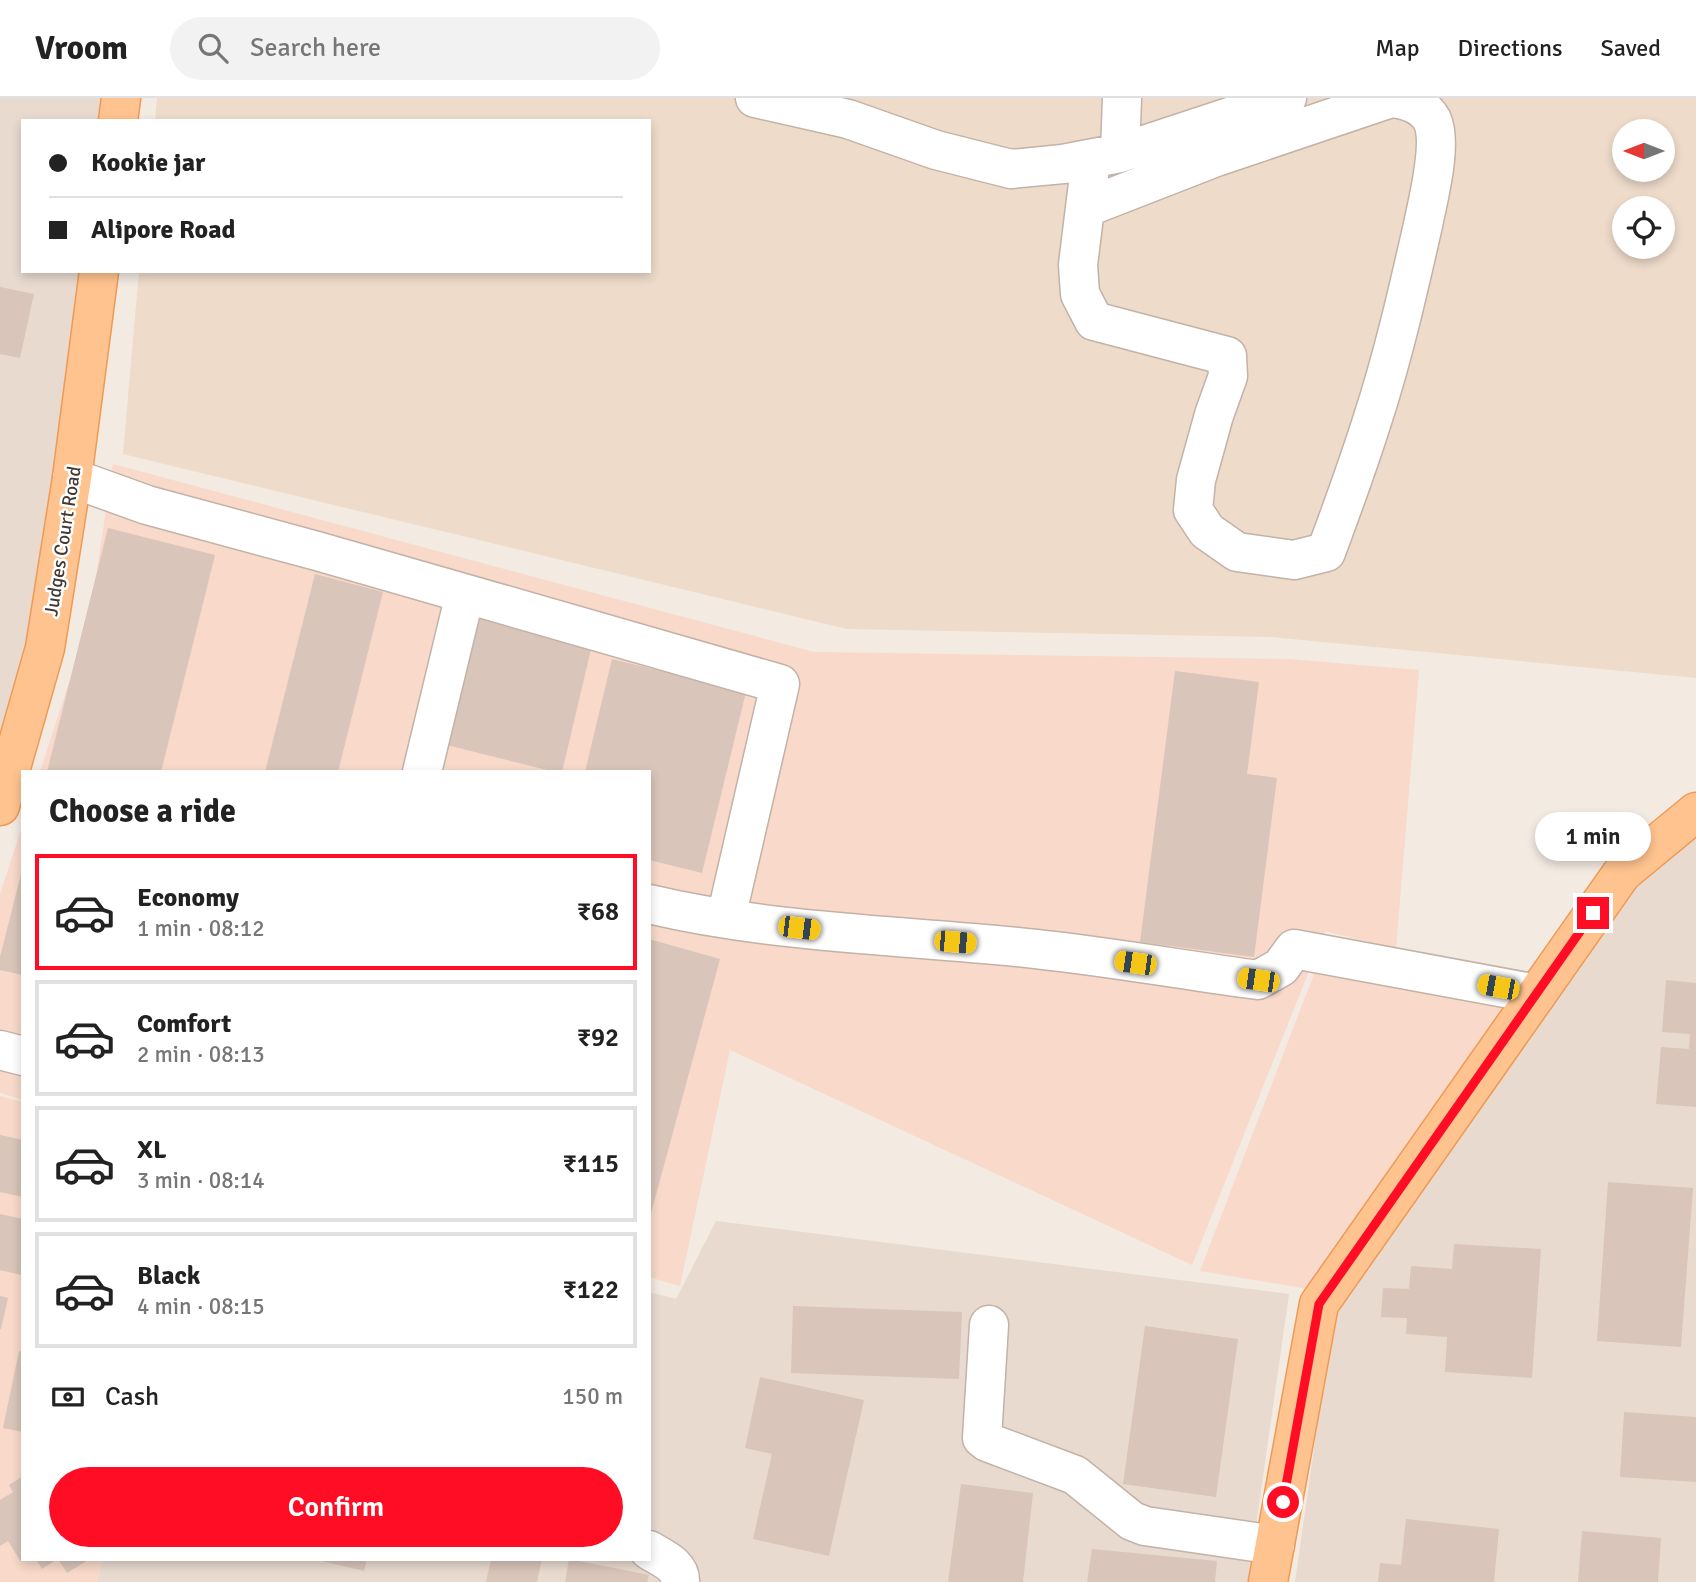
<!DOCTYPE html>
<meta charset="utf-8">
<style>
body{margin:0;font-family:Signika,sans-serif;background:#f2f2f2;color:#222;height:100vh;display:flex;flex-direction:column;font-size:26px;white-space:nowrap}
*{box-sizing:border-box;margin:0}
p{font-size:23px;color:#767676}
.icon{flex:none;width:38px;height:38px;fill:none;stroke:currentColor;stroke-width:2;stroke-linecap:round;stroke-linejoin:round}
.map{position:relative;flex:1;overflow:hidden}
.side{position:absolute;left:21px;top:672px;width:630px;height:791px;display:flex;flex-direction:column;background:#fff;border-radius:0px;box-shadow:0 4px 10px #0003}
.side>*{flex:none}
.top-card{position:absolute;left:21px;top:21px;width:630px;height:154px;border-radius:0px;box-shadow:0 4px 10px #0003;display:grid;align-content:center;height:154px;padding:0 28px;background:#fff}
.needle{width:46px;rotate:270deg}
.controls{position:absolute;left:1612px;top:21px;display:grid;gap:14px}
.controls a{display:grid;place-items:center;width:63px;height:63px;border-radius:50%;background:#fff;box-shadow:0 4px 10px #0003;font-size:35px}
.end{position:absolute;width:32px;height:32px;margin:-16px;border:9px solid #ff0d24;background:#fff;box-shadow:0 0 0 4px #fff}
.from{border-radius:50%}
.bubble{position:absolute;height:49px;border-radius:24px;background:#fff;box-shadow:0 4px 10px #0003;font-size:23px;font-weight:600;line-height:49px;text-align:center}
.car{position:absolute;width:21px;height:42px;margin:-21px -10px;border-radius:9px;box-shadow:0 0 5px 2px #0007;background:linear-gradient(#f5c518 24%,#345 0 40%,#f5c518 0 76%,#345 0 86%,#f5c518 0)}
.top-card b{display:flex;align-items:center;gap:24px;height:66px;font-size:26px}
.top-card b+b{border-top:2px solid #e0e0e0}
.top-card i{width:18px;height:18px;background:#222}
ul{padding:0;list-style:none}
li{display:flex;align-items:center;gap:21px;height:116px;margin:0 14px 10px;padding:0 14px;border:4px solid #e0e0e0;border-radius:0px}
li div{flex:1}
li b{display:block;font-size:26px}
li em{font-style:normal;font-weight:600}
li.current{border-color:#ff0d24}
li>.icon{width:63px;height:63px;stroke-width:1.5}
h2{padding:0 28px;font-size:32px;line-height:84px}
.pay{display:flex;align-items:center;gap:18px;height:77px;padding:0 28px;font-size:26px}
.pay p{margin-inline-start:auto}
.button{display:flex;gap:14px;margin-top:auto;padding:14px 28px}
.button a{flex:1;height:80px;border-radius:42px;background:#ff0d24;color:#fff;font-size:28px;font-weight:600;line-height:80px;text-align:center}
header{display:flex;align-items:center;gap:42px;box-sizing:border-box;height:98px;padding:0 35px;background:#fff;border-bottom:2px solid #e0e0e0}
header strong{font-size:33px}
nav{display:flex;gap:38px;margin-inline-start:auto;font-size:24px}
.search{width:490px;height:63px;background:#f2f2f2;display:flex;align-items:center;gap:18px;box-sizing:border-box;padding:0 24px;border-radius:38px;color:#767676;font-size:26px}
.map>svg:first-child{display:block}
.residential{fill:#e8dacf}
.commercial{fill:#f8d9ca}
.education{fill:#eedbca;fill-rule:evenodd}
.building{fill:#d9c5b9}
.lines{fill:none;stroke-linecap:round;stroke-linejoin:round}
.minor-casing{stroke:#c2b2a7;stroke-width:41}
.major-casing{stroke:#ef9a54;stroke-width:41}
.minor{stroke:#fff;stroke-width:38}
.major{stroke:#ffc38f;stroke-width:38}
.route{stroke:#ff0d24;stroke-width:9}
.labels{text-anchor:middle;stroke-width:5;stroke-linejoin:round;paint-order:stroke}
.street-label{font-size:19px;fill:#453932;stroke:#fff}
</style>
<header>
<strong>Vroom</strong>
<div class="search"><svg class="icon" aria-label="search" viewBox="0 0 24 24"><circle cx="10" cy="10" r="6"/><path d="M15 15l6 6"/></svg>Search here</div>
<nav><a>Map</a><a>Directions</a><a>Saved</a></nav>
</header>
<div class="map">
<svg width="1696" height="1484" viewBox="0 0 1696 1484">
<rect width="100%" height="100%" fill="#f3eae2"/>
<path class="residential" d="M 0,0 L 106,0 L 103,23 L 23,23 L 23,173 L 82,173 L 30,557 L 0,655 Z
M 1696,733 L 1696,1484 L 1295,1484 L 1334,1210 L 1633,784 Z
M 716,1123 L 1289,1196 L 1248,1484 L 97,1484 L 102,1461 L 649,1461 L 649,1194 L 676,1201 Z"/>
<path class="commercial" d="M 113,366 L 814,554 L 1289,561 L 1419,572 L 1396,851 L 1325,833 L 1192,1167 L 730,952 L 680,1188 L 649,1179 L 649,674 L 40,674 L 90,519 Z
M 23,726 L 23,1002 L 0,995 L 0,796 Z
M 1319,863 L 1518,898 L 1309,1191 L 1200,1173 Z
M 0,998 L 23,1004 L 23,1461 L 102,1461 L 97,1484 L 0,1484 Z"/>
<path class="education" d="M 157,0 L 1696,0 L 1696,580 L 1271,539 L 847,531 L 123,356 L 139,173 L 649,173 L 649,23 L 155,23 ZM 1624,33 L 1662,33 L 1662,72 L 1624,72 ZM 1624,110 L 1662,110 L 1662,149 L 1624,149 Z"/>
<path class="building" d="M 0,189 L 34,196 L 20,260 L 0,256 Z
M 108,430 L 215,457 L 161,674 L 47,674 Z
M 315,476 L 383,494 L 338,674 L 265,674 Z
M 474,518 L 592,547 L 562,674 L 555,674 L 443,646 Z
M 612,561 L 746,594 L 702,775 L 649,762 L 649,674 L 585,674 Z
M 1175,573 L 1259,584 L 1247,676 L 1277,680 L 1254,859 L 1140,844 Z
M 22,772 L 23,772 L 23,877 L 0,872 L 0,859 Z
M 649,841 L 720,861 L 650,1119 L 649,1119 Z
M 1666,882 L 1696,885 L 1696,1009 L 1656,1006 L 1661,949 L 1689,951 L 1690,936 L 1662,934 Z
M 0,1037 L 23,1042 L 23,1099 L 0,1094 Z
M 1608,1084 L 1693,1090 L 1681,1249 L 1597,1243 Z
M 0,1116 L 23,1121 L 23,1168 L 21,1177 L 0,1172 Z
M 1454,1146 L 1541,1151 L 1532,1280 L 1445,1274 L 1447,1239 L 1406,1236 L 1407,1220 L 1381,1219 L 1383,1190 L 1409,1191 L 1411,1168 L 1452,1171 Z
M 0,1198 L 8,1200 L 1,1231 L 0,1231 Z
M 793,1208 L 962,1214 L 959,1281 L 791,1275 Z
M 1145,1228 L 1238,1241 L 1216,1399 L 1123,1386 Z
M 19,1253 L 23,1254 L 23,1334 L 3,1330 Z
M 760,1279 L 864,1302 L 829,1458 L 753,1441 L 772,1356 L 745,1350 Z
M 1624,1314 L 1696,1319 L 1696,1384 L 1620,1379 Z
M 23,1378 L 23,1462 L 21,1464 L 8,1443 L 0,1448 L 0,1402 L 13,1394 L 9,1387 Z
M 961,1386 L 1033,1395 L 1023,1484 L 948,1484 Z
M 1406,1421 L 1499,1431 L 1494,1484 L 1378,1484 L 1380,1465 L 1401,1467 Z
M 1582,1433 L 1661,1440 L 1658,1484 L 1578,1484 Z
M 1092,1451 L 1217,1463 L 1215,1484 L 1087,1484 Z
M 36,1461 L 57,1461 L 42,1471 Z
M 58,1461 L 90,1461 L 67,1475 Z
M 313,1461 L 367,1461 L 364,1473 Z
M 491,1461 L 542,1461 L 537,1484 L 486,1484 Z
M 569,1461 L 649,1477 L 647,1484 L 565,1484 Z"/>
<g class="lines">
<g class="minor-casing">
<path id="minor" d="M 755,0 L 848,21 L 936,52 L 1011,71 L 1063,66 L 1120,55 L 1287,0
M 1120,55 L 1122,0
M 1085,110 L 1216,59 L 1391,0 C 1407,2 1423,6 1432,22 C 1443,45 1428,102 1423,127 C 1408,193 1393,259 1372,323 C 1358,367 1342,411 1326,454 L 1294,462 L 1237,454 L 1207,433 L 1193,412 L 1196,382 L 1214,317 L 1228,278 L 1227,258 L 1094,223 L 1080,196 L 1078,167 L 1091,61
M 72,380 L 147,407 L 317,453 L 780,586 L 726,820
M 422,674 L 465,496
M 649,806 C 776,836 907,837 1036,851 C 1110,859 1184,872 1258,882 L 1281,869 L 1294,851 L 1537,896
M 0,952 L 23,958
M 989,1227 L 982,1340 L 987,1344 L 1075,1377 L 1132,1423 L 1145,1428 L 1275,1447
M 649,1452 C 662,1460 681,1467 680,1484"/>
</g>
<g class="major-casing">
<path id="major" d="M 118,23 L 121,0
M 0,708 L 45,550 L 72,380 L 99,173
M 1268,1484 L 1319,1206 L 1622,775 L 1696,714"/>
</g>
<use href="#minor" class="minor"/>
<use href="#major" class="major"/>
</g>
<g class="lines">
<path class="route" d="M 1283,1404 L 1319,1206 L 1593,815"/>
</g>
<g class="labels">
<g class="street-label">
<text transform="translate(62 443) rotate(-81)" y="7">Judges Court Road</text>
</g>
</g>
</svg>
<div class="controls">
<a><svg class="needle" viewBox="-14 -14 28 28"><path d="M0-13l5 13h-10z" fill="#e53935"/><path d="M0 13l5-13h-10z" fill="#767676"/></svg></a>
<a><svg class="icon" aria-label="locate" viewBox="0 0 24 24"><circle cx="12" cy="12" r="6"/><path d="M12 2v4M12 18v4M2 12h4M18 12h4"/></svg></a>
</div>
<i class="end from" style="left:1283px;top:1404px"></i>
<i class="end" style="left:1593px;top:815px"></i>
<div class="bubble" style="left:1535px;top:714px;width:116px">1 min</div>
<i class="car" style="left:799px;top:830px;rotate:97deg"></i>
<i class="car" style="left:955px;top:844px;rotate:95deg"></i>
<i class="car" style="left:1135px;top:865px;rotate:278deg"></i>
<i class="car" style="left:1258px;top:882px;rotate:278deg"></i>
<i class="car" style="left:1498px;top:889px;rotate:281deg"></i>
<div class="top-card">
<b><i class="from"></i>Kookie jar</b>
<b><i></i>Alipore Road</b>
</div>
<section class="side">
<h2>Choose a ride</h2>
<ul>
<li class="current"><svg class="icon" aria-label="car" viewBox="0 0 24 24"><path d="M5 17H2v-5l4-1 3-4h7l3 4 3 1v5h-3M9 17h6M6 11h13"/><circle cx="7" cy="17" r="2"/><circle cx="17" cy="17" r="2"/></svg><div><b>Economy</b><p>1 min · 08:12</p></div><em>₹68</em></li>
<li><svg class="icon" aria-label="car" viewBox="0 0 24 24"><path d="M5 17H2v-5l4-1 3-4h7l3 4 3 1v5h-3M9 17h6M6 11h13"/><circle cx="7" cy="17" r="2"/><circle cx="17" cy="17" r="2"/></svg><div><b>Comfort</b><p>2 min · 08:13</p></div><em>₹92</em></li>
<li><svg class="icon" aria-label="car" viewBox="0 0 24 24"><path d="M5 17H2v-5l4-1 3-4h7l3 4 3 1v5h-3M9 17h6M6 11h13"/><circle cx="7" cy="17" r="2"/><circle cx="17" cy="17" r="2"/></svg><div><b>XL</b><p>3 min · 08:14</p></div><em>₹115</em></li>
<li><svg class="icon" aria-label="car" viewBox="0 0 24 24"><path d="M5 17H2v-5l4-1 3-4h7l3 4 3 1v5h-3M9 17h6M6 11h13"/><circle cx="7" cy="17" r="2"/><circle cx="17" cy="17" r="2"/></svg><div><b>Black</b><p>4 min · 08:15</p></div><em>₹122</em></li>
</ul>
<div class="pay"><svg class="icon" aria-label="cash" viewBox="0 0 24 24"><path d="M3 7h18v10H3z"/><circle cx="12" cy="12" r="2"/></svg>Cash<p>150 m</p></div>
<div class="button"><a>Confirm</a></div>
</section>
</div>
